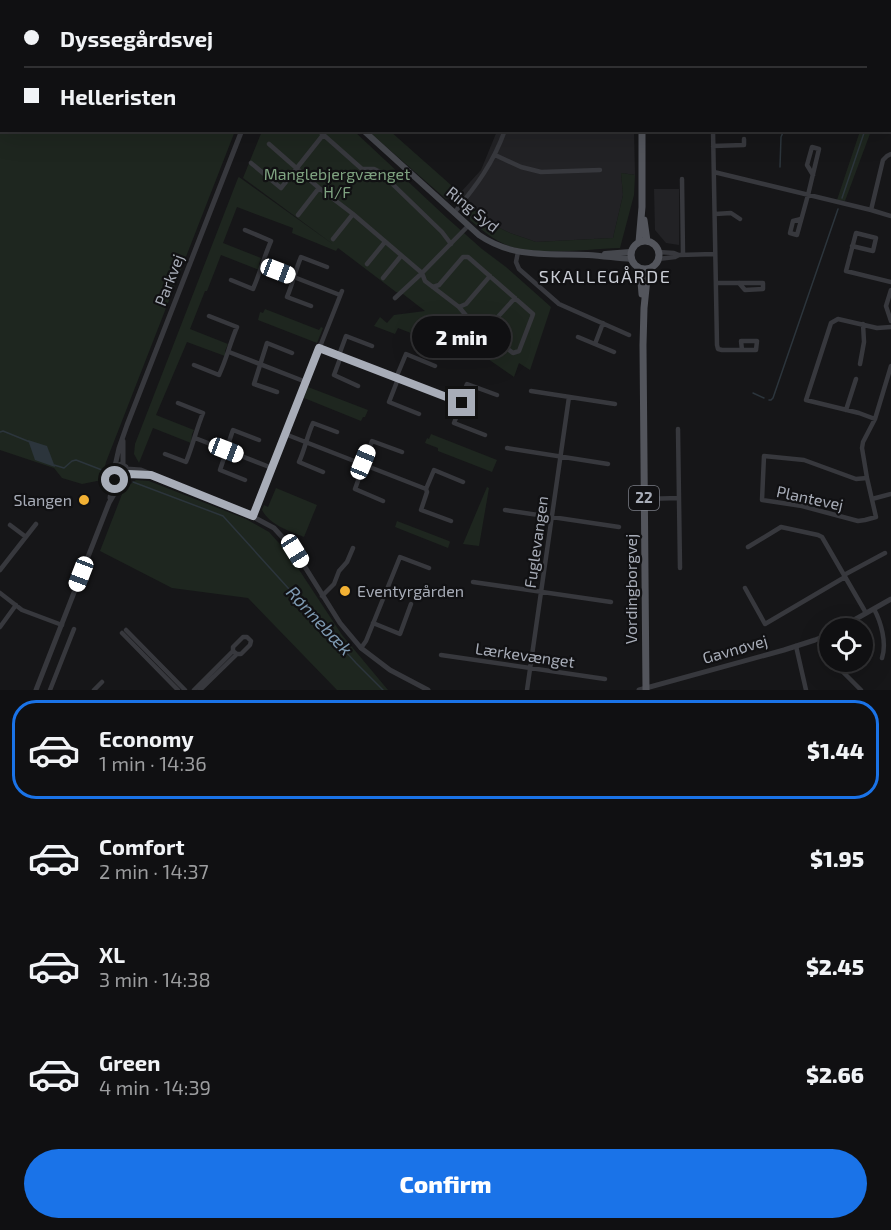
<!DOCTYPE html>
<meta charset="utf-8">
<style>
body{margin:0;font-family:"Exo 2",sans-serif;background:#1e1e20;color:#f1f3f6;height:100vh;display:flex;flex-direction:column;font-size:22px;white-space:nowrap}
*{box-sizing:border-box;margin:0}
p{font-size:20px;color:#9c9d9f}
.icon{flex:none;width:33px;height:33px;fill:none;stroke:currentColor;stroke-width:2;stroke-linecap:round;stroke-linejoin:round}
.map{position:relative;height:690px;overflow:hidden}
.details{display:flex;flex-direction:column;background:#101012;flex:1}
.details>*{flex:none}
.hud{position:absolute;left:0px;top:0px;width:891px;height:132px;box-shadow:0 6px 24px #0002,0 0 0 2px #303032;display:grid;align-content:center;height:132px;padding:0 24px;background:#101012}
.controls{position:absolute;left:819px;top:618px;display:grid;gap:12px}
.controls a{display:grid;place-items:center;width:54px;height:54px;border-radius:50%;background:#101012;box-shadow:0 6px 24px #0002,0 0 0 2px #303032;font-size:30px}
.end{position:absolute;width:27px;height:27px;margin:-14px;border:8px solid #a8adb8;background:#111;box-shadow:0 0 0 3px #111}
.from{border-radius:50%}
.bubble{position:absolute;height:42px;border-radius:21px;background:#101012;box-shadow:0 6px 24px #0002,0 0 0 2px #303032;font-size:20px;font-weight:800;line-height:42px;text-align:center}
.car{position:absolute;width:18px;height:36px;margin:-18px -9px;border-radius:8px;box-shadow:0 0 4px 2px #0007;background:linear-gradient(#fff 24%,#345 0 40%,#fff 0 76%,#345 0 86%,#fff 0)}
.hud b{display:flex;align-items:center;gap:21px;height:57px;font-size:22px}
.hud b+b{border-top:2px solid #303032}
.hud i{width:15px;height:15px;background:#f1f3f6}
ul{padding:10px 0 0;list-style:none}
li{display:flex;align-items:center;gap:18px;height:99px;margin:0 12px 9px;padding:0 12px;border:3px solid transparent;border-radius:24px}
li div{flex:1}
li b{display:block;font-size:22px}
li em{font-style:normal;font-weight:800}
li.selected{border-color:#1a73e8}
li>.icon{width:54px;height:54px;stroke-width:1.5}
.action{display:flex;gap:12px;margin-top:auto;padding:12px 24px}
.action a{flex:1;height:69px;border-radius:36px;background:#1a73e8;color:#fff;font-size:24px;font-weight:800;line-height:69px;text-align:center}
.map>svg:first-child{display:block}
.built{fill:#222225}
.green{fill:#1e261f}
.water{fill:#2c353c}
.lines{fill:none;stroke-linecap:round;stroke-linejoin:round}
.stream{stroke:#2c353c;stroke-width:1.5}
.minor{stroke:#37383d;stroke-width:4.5}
.tertiary{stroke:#37383d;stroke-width:5}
.secondary{stroke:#45474d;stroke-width:6}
.primary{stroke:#53555c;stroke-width:7}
.route{stroke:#a8adb8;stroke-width:8}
.poi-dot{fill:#f2b134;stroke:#111113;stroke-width:2}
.labels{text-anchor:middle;stroke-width:4.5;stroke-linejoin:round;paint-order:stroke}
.shield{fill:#111113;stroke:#7b7e86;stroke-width:1.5}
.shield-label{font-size:15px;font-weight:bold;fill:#a8adb8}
.park-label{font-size:16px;fill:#7fa381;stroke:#111113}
.street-label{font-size:16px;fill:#a8adb8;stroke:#111113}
.poi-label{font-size:16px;fill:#a8adb8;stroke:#111113;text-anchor:end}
.neighbourhood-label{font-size:18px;letter-spacing:1.5px;fill:#c9ccd4;stroke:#111113}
.water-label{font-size:18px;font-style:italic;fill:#7f9bb3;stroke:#111113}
</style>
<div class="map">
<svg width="891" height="690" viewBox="0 0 891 690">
<rect width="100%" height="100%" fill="#161618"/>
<path class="built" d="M 304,0 L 632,0 L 632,1 L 303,2 Z
M 497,131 L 634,131 L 635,175 L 621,173 L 623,195 L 613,238 L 536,242 L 510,233 L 491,224 L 469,205 L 460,196 L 460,193 L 481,170 Z
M 654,189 L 679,189 L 679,245 L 666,243 L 655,230 Z"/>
<path class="green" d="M 0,0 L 192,0 L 194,1 L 2,2 L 2,130 L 235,131 L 106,462 L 102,480 L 82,484 L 62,478 L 54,468 L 0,450 Z
M 262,131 L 354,131 L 447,218 L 482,249 L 506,267 L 551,307 L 530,370 L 519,363 L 514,377 L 478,352 L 475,358 L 398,328 L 395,334 L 374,326 L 380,317 L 387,323 L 394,315 L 425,311 L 403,294 L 396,292 L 338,248 L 336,251 L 292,233 L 293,228 L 237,207 L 223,243 L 261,258 L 259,264 L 259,270 L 221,255 L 207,291 L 205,291 L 190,329 L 228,344 L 225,351 L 225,356 L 187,342 L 156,415 L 194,430 L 192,434 L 191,443 L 153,428 L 139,463 L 134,454 L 135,444 L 238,178 L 239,177 L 334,245 L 243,178 Z
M 368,131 L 390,131 L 460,193 L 460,196 L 446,199 Z
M 860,131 L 871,131 L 845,201 L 837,200 Z
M 621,173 L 635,175 L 634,195 L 620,248 C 588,249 538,256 509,246 C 493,240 482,230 470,220 L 469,205 L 491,224 L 510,233 L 536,242 L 613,238 L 623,195 Z
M 265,309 L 319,330 L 321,327 L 323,328 L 317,343 L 258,320 L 260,312 L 263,313 Z
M 308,387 L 368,410 L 365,417 L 363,417 L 361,421 L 304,398 Z
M 431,434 L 497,460 L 492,472 L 438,451 L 438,448 L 425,443 L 427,438 L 429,439 Z
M 136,480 L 149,481 L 246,519 L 269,532 L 288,553 L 342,635 L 388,690 L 337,690 L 248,598 L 172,588 L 100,551 L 124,489 Z
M 487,487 L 489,488 L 479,546 L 463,544 Z
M 276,488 L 317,505 L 304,537 C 289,531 270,525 262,510 L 264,505 L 268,507 Z
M 397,521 L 449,541 L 450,542 L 448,548 L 395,527 Z"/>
<path class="water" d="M 28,440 L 47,446 L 55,467 L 35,460 Z"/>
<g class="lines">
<path class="stream" d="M 890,59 L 891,54
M 780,167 L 781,137 L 784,130
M 842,198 L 865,130
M 753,393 L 764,398
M 769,400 L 771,400 L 773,398 L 838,209
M 0,432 L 3,431 L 30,442
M 54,465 L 64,468 L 72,461 L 76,460 L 102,470
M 133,482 L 223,516 L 356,663 L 383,690"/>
<path class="minor" d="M 515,0 L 515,2
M 384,2 L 384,0
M 318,130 L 362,169 L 374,169 L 380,172 L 442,232 L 451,244
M 713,130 L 717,345 L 718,349 L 722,350 L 756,350 L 757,341 L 741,341 L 742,350
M 269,144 L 319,188 L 353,214 L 422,273 L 425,281 L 459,307 L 469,319 L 513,353 L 519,351 L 532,317 L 533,314 L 468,257 L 463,257 L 439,285 L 433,287
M 713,146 L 744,145 L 744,139
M 891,154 L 887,156 L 883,160 L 871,210 L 891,216
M 495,155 L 521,167 L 541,172 L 600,170
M 251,163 L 281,188 L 323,135
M 714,172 L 871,210
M 682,179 L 683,255
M 454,213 C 476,186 493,164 505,130
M 715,214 L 731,213 L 740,219
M 298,215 L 319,188
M 801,219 L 793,221 L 790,233 L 797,235 L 808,195 L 819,149 L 812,147 L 807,165 L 813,175
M 333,239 L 353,214
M 852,246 L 873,251 L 876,238 L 856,233 L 846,271 L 891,282
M 518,252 L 516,262 L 519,269 L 559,304 L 629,335
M 658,252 L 674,253 L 679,255
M 658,259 L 675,257 L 679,255 L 714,254
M 367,264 L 385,242
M 263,265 L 340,295
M 383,278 L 401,256
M 231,280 L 253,289 C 260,273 264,257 271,241 L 245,230
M 716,283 L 763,283 L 763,289 L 745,290 L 739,283
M 891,290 L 886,306 L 891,321
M 395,298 L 422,273 L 468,226
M 311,306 L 287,297 C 293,283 295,271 301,257 L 327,267
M 459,307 L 466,304 L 490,276
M 485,331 L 515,298
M 578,337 L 614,352
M 595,344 L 603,323
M 319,348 L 462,403 L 454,423 L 485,435
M 229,352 L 306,382
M 339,355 L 346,336 L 372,346
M 341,356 L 334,375 L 358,386
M 860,364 L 864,342 L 863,324
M 194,365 L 219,375 C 227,358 230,343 237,327 L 209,316
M 396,378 L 406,354 L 435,366
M 398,379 L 389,402 L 419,414
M 531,391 L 615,404
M 277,392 L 254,384 L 267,343 L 292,353
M 460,402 L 467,384 L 497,395
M 846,410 L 856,379
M 875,419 L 859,413 L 806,400 L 831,323 L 838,319 L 877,328 L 891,327
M 678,429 L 680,568
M 285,434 L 426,489 L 427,492 L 421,510 L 451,521
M 195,438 L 272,468
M 507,448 L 608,464
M 165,454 L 186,462 C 193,445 196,430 203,413 L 178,403
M 323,472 L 299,462 C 305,449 307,436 313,423 L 337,432
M 867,478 L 876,517 L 865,520 L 858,521 L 802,506 L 762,500 L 764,456 L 804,460 L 856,479 L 867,478 L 862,448 L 863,442 L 875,419 L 891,366
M 245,480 L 220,470 C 225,456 228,444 233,430 L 259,440
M 426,489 L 434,470 L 463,482
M 644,499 L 679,498
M 872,499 L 891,494
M 383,501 L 355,489 C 361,473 366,457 372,441 L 402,452
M 505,510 L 619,527
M 253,516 L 342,291
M 10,525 L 26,537
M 748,547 L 781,527 L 818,535 L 822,537 L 866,613
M 0,570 L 36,524
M 844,575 L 885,553
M 473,582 L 611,602
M 745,588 L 765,624 L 845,577
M 0,593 L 22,610 L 62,625
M 322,596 L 334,584 L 339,571 L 347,562 L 353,548
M 874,609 C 881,622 887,643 882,658
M 373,623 L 400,634 L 411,604
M 0,627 L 16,605
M 126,630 L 185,690
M 122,633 L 178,690
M 796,646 L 806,690
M 361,648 L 366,641 L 400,557 L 429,568
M 441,655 L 605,679
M 835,664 L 861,690
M 50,690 L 74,629
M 94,690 L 102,682
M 194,690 L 233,651
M 200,690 L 237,654 L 241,654 L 250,645 L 251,641 L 247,637 L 243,637 L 233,647 L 233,651 L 237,654
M 527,690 L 569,397"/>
<path class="tertiary" d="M 0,34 L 2,34
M 123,441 L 123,465
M 115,466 L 121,464 L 126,467 L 128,474 C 126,481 121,483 115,480 L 111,475 L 111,471 L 115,466 L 119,448 L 127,425 L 242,130
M 127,469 L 141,470 L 242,511 L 274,528 L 295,551 L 340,623 L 361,648 L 390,670 L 428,690
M 128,474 L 147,475
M 110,498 L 113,479
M 840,628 L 891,599
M 36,690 L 109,503 L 121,482
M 639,690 L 784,650 L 815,640 L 830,634"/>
<path class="secondary" d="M 216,0 L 218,2
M 363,130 L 479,235 C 514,259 549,253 588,255 C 603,256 617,258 631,259
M 605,254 L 630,252"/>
<path class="primary" d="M 640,0 L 640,2
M 644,220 L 647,241
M631 255a14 14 0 1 1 28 0a14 14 0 1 1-28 0Z
M 639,242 L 642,207 L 642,130
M 640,269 L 642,294
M 646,690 L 643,345 L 644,308 L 648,269"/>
</g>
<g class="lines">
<path class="route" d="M 115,480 C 121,483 126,481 128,474 L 151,475 L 253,516 L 319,348 L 462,403"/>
</g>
<g class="poi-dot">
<circle cx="84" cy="500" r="6"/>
<circle cx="345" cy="591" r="6"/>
</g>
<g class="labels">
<rect class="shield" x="629" y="486" width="30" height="24" rx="4.5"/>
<g class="shield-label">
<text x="644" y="503">22</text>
</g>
<g class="park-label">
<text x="337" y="180">Manglebjergvænget<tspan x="337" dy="18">H/F</tspan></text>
</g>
<g class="street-label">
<text transform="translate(473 209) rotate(39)" y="6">Ring Syd</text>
<text transform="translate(169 280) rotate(-69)" y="6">Parkvej</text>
<text transform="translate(810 498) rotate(12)" y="6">Plantevej</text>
<text transform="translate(536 542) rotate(-82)" y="6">Fuglevangen</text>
<text transform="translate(631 589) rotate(-90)" y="6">Vordingborgvej</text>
<text transform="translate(735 649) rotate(-16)" y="6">Gavnøvej</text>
<text transform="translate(525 655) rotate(8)" y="6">Lærkevænget</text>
</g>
<g class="poi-label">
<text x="72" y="506">Slangen</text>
<text x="357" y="597" text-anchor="start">Eventyrgården</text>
</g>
<g class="neighbourhood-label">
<text x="605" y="283">SKALLEGÅRDE</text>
</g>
<g class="water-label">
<text transform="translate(319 621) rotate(47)" y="6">Rønnebæk</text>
</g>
</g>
</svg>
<div class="controls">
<a><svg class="icon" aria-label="locate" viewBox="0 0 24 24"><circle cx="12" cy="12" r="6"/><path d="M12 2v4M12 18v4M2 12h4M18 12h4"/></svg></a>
</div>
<i class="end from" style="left:115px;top:480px"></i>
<i class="end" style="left:462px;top:403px"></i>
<div class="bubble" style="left:412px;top:316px;width:99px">2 min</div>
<i class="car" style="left:278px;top:271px;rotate:111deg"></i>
<i class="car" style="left:226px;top:450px;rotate:111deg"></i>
<i class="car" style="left:363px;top:462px;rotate:22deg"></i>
<i class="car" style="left:295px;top:551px;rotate:148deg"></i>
<i class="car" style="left:81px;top:574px;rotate:201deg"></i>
<div class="hud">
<b><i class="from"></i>Dyssegårdsvej</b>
<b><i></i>Helleristen</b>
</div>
</div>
<section class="details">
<ul>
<li class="selected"><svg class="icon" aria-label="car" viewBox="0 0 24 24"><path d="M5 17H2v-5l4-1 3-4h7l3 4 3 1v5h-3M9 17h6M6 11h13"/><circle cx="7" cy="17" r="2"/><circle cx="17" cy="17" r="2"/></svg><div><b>Economy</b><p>1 min · 14:36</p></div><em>$1.44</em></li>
<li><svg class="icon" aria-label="car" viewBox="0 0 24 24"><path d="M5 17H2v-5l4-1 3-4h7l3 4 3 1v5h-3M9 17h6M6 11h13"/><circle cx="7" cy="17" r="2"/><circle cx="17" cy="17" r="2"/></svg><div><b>Comfort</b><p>2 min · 14:37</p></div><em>$1.95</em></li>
<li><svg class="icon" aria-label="car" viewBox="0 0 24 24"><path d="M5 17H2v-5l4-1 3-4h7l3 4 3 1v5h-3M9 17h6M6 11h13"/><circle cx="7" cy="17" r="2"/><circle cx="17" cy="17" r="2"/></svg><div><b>XL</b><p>3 min · 14:38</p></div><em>$2.45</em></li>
<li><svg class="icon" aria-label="car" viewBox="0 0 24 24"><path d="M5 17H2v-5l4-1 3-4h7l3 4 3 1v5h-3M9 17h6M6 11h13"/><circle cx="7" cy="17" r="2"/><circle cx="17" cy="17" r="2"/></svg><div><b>Green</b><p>4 min · 14:39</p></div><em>$2.66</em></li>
</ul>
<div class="action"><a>Confirm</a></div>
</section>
